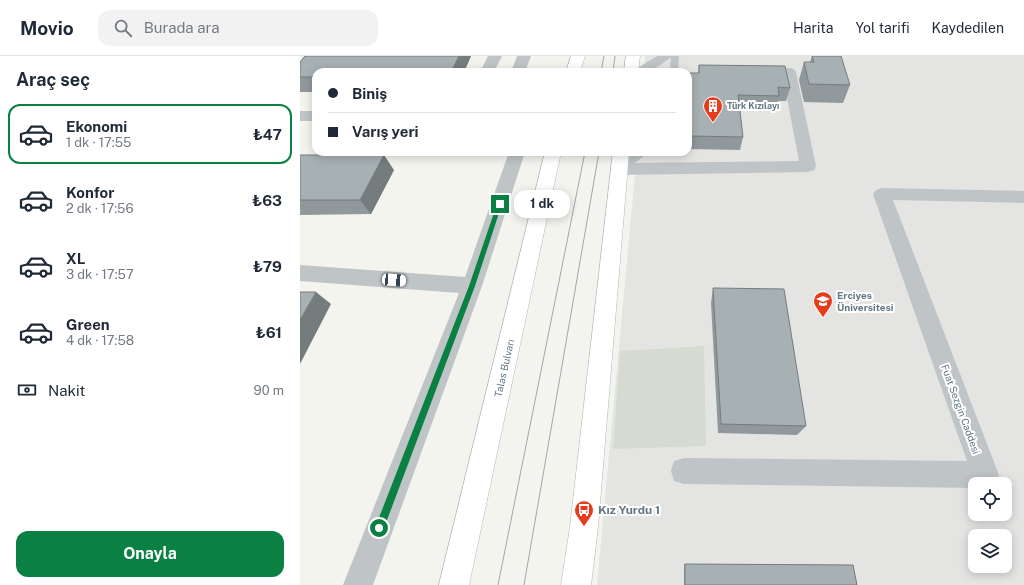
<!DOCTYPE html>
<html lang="tr">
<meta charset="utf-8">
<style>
body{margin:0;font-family:"Public Sans",sans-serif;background:#f2f2f3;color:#1f2937;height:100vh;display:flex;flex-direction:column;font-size:15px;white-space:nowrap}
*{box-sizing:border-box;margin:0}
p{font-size:13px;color:#747a83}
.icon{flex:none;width:22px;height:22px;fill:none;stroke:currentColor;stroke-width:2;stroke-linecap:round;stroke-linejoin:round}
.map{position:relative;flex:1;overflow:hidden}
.drawer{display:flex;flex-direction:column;background:#fff;width:300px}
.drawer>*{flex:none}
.top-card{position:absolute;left:12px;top:12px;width:380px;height:88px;border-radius:12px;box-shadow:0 2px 10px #0003;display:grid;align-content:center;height:88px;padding:0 16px;background:#fff}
.fabs{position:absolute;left:668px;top:421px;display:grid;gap:8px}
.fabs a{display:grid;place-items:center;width:44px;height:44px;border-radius:8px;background:#fff;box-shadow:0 2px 10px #0003;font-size:20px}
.end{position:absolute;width:18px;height:18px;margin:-9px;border:5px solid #0b8043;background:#fff;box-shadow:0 0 0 2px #fff}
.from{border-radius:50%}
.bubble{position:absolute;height:28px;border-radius:12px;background:#fff;box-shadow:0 2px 10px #0003;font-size:13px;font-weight:700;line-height:28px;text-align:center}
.car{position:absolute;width:12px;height:24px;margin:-12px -6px;border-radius:5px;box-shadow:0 0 3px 1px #0007;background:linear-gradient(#fff 24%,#345 0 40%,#fff 0 76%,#345 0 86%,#fff 0)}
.top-card b{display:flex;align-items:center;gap:14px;height:38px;font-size:15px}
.top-card b+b{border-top:1px solid #e0e1e3}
.top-card i{width:10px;height:10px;background:#1f2937}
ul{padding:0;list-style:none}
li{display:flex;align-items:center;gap:12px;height:60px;margin:0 8px 6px;padding:0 8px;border:2px solid transparent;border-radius:12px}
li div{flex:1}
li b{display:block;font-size:15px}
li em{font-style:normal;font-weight:700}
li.selected{border-color:#0b8043}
li>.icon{width:36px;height:36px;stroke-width:1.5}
h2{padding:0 16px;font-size:18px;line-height:48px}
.pay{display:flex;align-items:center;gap:10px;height:44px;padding:0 16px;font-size:15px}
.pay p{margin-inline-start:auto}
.action{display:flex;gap:8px;margin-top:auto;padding:8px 16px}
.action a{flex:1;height:46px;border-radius:12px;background:#0b8043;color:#fff;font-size:16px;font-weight:700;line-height:46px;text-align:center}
header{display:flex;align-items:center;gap:24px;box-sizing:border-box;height:56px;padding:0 20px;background:#fff;border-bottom:1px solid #e0e1e3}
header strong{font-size:19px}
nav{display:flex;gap:22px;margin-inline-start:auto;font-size:14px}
.search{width:280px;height:36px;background:#f2f2f3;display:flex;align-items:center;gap:10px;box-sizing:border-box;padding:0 14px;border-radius:12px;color:#747a83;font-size:15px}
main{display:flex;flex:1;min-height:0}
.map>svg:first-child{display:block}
.built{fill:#e4e5e3;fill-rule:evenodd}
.green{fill:#d5dbd0}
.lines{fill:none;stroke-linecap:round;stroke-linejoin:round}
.primary-casing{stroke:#b2b7ba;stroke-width:1}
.service{fill:#bfc4c6;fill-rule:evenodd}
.minor{fill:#bfc4c6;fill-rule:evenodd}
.primary{fill:#fff;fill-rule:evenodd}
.tram{stroke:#9fa7ac;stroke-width:1}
.wall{fill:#90989b}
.shaded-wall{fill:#757c7e}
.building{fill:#a7b1b4;stroke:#757c7e}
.route{fill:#0b8043}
.labels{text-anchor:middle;stroke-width:4;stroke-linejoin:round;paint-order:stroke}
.far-poi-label{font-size:9px;font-weight:bold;fill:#627682;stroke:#fff;text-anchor:start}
.poi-label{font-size:10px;font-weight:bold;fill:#627682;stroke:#fff;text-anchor:start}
.street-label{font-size:10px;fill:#627682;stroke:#fff}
.near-poi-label{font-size:12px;font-weight:bold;fill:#627682;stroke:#fff;text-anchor:start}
</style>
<header>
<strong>Movio</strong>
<div class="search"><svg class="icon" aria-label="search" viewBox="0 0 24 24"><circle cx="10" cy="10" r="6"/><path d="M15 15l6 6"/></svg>Burada ara</div>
<nav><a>Harita</a><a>Yol tarifi</a><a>Kaydedilen</a></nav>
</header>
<main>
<section class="drawer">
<h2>Araç seç</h2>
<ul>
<li class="selected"><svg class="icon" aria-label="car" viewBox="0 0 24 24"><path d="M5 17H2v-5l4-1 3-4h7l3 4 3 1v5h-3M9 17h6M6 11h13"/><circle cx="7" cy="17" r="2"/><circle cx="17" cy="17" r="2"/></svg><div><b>Ekonomi</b><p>1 dk · 17:55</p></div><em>₺47</em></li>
<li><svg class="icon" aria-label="car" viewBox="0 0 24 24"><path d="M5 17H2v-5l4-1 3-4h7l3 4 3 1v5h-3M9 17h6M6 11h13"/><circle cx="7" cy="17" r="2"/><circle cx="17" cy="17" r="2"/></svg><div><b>Konfor</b><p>2 dk · 17:56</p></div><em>₺63</em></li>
<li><svg class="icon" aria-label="car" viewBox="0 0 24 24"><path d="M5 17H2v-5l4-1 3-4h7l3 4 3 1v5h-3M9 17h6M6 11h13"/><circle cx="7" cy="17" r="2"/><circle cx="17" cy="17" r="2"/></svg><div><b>XL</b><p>3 dk · 17:57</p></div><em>₺79</em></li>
<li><svg class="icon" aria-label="car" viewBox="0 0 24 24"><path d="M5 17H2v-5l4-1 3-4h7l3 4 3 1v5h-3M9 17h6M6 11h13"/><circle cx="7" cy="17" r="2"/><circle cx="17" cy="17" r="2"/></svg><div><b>Green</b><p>4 dk · 17:58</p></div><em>₺61</em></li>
</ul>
<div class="pay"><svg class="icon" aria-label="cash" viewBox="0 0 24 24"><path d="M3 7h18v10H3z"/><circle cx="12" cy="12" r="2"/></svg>Nakit<p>90 m</p></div>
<div class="action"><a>Onayla</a></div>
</section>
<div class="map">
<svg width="724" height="529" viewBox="0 0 724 529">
<rect width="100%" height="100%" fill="#f4f4ef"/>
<path class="built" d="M 345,0 L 724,0 L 724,529 L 297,529 L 337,96 L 388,96 L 388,16 L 344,16 ZM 675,428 L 705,428 L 705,458 L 675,458 ZM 675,480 L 705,480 L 705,510 L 675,510 Z"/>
<path class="green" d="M 404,290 L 406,390 L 313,393 L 320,295 Z"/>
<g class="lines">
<g class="primary-casing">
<path id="primary" d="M 271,0 L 285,0 L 280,16 L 266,16 Z
M 326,0 L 340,0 L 338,16 L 324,16 Z
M 245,96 L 261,96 L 169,529 L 139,529 Z
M 313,96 L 329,96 L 298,471 L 291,529 L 261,529 L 270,471 Z"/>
</g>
<path class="service" d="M 371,0 L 379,0 L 378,16 L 370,16 Z
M 337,96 L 349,96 L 323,116 L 315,116 L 314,113 L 315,110 Z"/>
<path class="minor" d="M 188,0 L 202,0 L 194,16 L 180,16 Z
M 217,0 L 231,0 L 225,16 L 211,16 Z
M 357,0 L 373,0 L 350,16 L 334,16 L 336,13 Z
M 489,12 L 494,13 L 496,16 L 516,110 L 514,114 L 508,116 L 319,119 L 313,117 L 310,113 L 313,109 L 319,107 L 499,105 L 482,16 L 484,13 Z
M 0,55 L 16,55 L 16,65 L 0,65 Z
M 209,96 L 225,96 L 182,230 L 73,529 L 43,529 L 159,237 L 0,225 L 0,209 L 165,221 Z
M 582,132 L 724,135 L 724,147 L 593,144 L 699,419 L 695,428 L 675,428 L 675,432 L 384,428 L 374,425 L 371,415 L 374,405 L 384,402 L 667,405 L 573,138 L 576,134 Z"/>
<use href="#primary" class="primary"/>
<path class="tram" d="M 301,16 L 304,0
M 313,16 L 315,0
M 198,529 L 285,96
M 224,529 L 299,96"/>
</g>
<path class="wall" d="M 171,0 L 164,16 L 16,16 L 16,36 L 0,36 L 0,6 Z
M 512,0 L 541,0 L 550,29 L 543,47 L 504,46 L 499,24 L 504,6 L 510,6 Z
M 399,9 L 490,32 L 486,45 L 478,45 L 476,53 L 440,53 L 443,81 L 440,94 L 389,93 L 389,30 L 390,17 L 398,17 Z
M 0,99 L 94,114 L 71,158 L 0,159 Z
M 413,232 L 506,370 L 497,379 L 418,377 L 411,247 Z
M 384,508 L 553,509 L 557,529 L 384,529 Z"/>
<path class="shaded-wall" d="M 159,0 L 171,0 L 164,16 L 151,16 Z
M 84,99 L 94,114 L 71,158 L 60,144 Z
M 16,236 L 31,248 L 0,308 L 0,264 Z"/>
<path class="building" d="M 5,0 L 159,0 L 151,16 L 16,16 L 16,21 L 0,21 L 0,6 Z
M 512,0 L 541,0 L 550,29 L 509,28 L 504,6 L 514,6 Z
M 399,9 L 485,10 L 490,32 L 478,31 L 479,40 L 438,39 L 443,81 L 390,80 L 390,17 L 399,17 Z
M 0,99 L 84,99 L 60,144 L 0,144 Z
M 413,232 L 484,233 L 506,370 L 421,368 Z
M 0,236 L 16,236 L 0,264 Z
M 385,508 L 553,509 L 557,529 L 385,529 Z"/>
<path class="route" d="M 200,146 L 202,148 L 175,230 L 84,472 L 82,475 L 79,476 L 76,475 L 75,472 L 169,230 L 197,148 Z"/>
<defs>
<g id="building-pin" transform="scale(1)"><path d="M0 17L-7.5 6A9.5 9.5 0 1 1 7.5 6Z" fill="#e73c1c" stroke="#fff"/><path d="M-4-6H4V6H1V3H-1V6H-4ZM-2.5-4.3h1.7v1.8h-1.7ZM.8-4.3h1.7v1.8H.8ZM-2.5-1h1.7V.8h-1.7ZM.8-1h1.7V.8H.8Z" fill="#fff"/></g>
<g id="university-pin" transform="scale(1)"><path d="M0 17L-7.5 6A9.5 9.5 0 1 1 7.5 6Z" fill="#e73c1c" stroke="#fff"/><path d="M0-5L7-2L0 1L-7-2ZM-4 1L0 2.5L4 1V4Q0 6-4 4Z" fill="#fff"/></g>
<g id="bus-pin" transform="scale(1)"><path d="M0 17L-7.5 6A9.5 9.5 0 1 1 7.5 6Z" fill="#e73c1c" stroke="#fff"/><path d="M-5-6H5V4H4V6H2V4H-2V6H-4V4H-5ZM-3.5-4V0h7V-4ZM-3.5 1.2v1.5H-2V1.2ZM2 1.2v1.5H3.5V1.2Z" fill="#fff"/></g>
</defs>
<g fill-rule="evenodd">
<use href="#building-pin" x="413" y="50"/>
<use href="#university-pin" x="523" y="245"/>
<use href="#bus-pin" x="284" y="454"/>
</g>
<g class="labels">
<g class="far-poi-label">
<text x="427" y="53">Türk Kızılayı</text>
</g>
<g class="poi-label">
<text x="537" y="243">Erciyes<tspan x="537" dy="12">Üniversitesi</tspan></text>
</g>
<g class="street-label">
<text transform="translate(204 312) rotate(-77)" y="4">Talas Bulvarı</text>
<text transform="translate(661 353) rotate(70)" y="4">Fuat Sezgin Caddesi</text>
</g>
<g class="near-poi-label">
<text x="298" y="458">Kız Yurdu 1</text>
</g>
</g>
</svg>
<div class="fabs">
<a><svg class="icon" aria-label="locate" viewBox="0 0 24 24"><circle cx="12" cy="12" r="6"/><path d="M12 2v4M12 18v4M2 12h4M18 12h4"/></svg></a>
<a><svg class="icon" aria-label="layers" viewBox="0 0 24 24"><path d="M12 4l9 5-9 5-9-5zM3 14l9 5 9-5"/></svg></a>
</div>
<i class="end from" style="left:79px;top:472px"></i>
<i class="end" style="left:200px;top:148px"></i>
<div class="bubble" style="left:214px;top:134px;width:56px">1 dk</div>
<i class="car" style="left:94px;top:224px;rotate:94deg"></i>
<div class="top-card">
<b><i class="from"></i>Biniş</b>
<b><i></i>Varış yeri</b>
</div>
</div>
</main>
